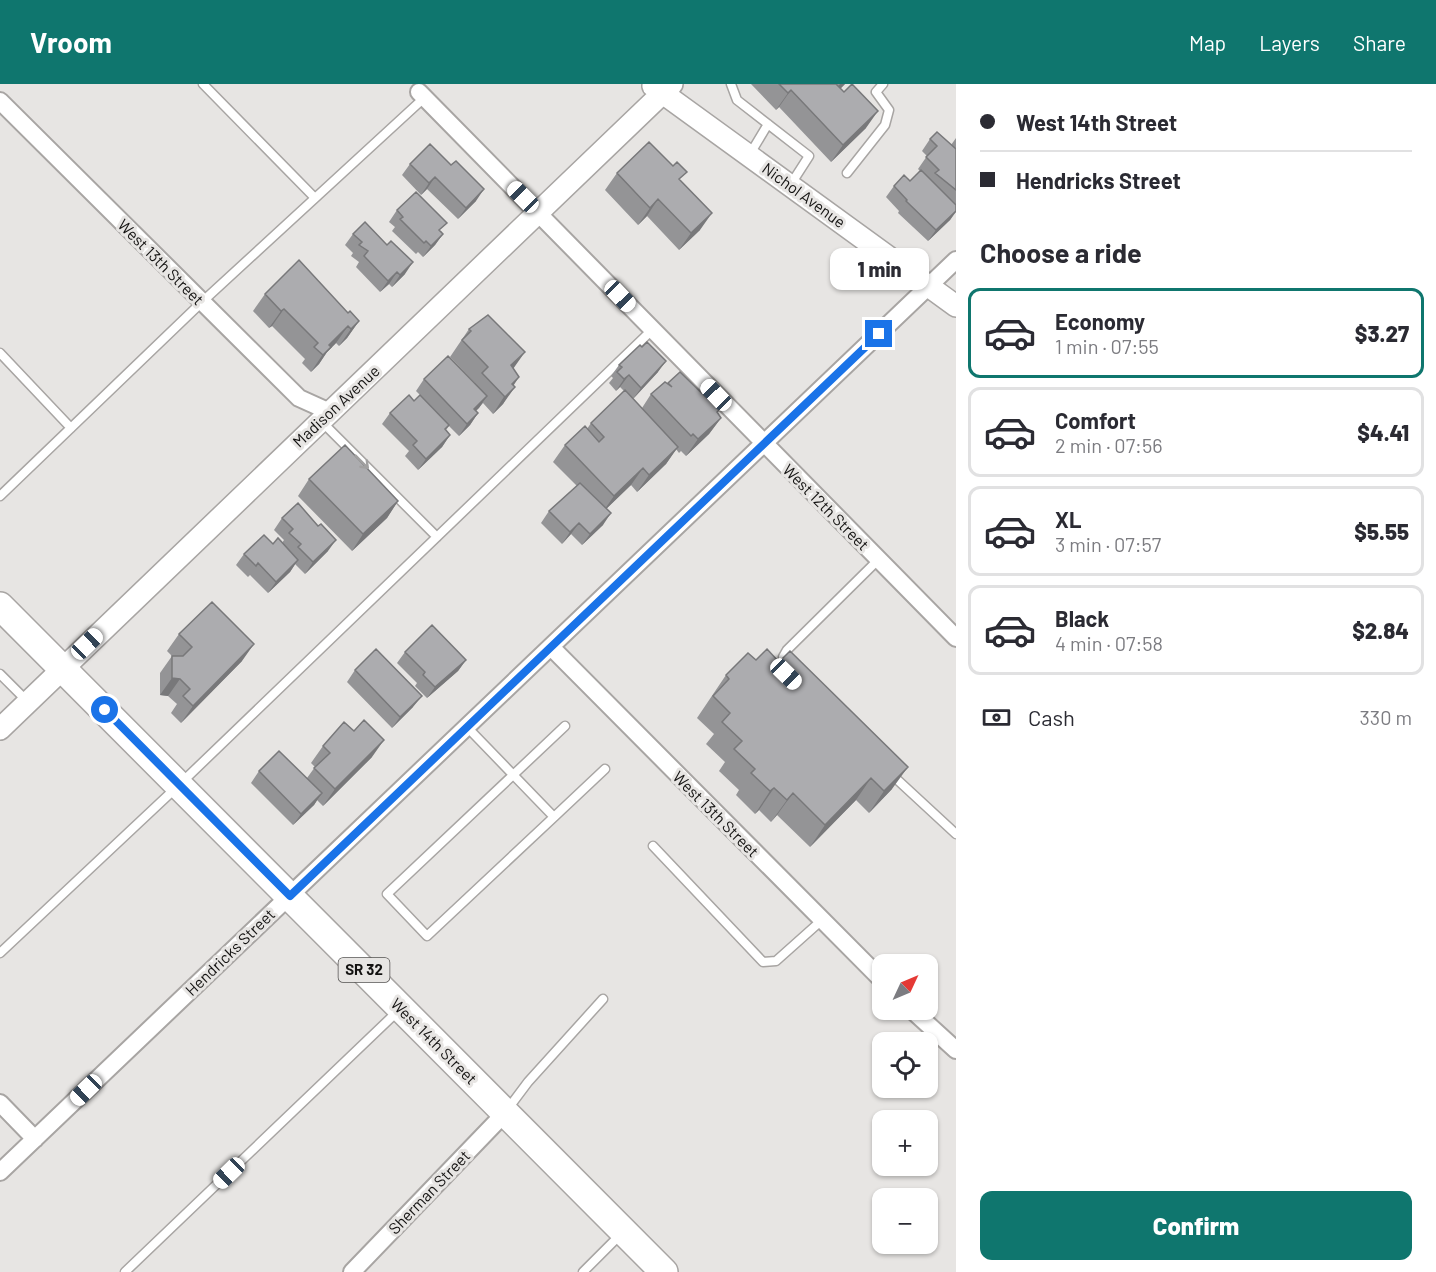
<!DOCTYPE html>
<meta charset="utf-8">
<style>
body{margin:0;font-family:Barlow,sans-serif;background:#f7f7f7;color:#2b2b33;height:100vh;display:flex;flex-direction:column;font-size:22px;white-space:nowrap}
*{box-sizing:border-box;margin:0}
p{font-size:20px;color:#7c7c81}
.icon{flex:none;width:33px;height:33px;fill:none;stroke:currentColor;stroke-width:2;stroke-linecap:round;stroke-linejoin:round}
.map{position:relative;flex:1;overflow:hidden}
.details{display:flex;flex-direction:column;background:#fff;width:480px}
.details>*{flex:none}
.guide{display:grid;align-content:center;height:132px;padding:0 24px;background:#fff}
.needle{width:39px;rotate:46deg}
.controls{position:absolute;left:872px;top:870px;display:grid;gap:12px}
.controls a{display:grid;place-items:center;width:66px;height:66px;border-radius:12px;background:#fff;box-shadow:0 2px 4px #0004;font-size:30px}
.end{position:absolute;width:27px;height:27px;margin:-14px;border:8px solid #1a73e8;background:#fff;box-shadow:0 0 0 3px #fff}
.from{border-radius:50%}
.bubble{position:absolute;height:42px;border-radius:12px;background:#fff;box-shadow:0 2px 4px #0004;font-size:20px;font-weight:800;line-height:42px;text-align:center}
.car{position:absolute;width:18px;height:36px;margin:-18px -9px;border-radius:8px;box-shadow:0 0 4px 2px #0007;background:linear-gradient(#fff 24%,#345 0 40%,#fff 0 76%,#345 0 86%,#fff 0)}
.guide b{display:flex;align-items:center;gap:21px;height:57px;font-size:22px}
.guide b+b{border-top:2px solid #e1e1e2}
.guide i{width:15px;height:15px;background:#2b2b33}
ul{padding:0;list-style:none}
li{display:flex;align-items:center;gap:18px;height:90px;margin:0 12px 9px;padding:0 12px;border:3px solid #e1e1e2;border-radius:12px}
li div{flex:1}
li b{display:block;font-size:22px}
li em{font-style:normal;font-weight:800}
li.on{border-color:#0f766e}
li>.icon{width:54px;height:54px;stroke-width:1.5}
h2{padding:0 24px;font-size:27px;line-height:72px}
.pay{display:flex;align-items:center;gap:15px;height:66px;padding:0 24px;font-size:22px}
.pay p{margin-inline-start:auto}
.cta{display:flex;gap:12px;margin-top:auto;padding:12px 24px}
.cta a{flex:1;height:69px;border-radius:12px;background:#0f766e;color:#fff;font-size:24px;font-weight:800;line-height:69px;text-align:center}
header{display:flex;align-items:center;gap:36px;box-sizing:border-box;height:84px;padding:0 30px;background:#0f766e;color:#fff}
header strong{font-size:28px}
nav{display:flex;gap:33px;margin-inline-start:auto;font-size:21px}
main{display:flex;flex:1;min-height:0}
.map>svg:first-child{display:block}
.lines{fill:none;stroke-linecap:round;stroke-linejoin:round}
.service-casing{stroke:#a8a5a3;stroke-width:11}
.minor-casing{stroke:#a8a5a3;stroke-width:20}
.tertiary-casing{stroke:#a8a5a3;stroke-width:24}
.primary-casing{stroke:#a8a5a3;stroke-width:30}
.service{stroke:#fff;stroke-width:8}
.minor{stroke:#fff;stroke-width:16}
.tertiary{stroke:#fff;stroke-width:21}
.primary{stroke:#fff;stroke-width:27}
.wall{fill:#949496}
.shaded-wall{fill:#78787a}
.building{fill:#acacaf;stroke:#78787a;stroke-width:1.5}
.oneway{stroke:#a1a0a0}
.route{stroke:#1a73e8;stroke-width:8}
.labels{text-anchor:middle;stroke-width:6;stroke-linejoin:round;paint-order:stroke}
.shield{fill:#e7e5e3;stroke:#535150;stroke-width:1.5}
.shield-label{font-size:15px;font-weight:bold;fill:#131211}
.street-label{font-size:16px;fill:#131211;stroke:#e7e5e3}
</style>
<header>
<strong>Vroom</strong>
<nav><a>Map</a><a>Layers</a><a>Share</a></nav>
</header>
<main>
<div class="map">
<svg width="956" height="1188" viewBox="0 0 956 1188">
<rect width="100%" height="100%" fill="#e7e5e3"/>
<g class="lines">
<g class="service-casing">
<path id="service" d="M 203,0 L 315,114
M 731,0 L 737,16 L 809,72 L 791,100
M 750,70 L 768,40
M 847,89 L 885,41 L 889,26 L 876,8 L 883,0
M 0,269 L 71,344
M 321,337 L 437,453
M 0,412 L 202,218 L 424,14
M 784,583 L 783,573 L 787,566 L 878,476
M 0,590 L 27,617
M 467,643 L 554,733 L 605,685
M 890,689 L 956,750
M 554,733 L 427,852 L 387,810 L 565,642
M 653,762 L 763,878 L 776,877 L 822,836
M 0,869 L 179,701 L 652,246
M 507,1026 L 528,998 L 603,915
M 125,1188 L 399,926
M 583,1188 L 621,1150"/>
</g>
<g class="minor-casing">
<path id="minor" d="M 419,8 L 956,554
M 0,17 L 299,314 L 330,328
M 551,563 L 882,896
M 912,926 L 956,966
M 0,1019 L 35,1055
M 0,1088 L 956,176
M 352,1188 L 505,1029"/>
</g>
<g class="tertiary-casing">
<path id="tertiary" d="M 653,2 L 956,222
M 0,645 L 672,0"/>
</g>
<g class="primary-casing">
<path id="primary" d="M 0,522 L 664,1188"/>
</g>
<use href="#service" class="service"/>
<use href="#minor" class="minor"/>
<use href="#tertiary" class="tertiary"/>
<use href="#primary" class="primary"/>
</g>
<path class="wall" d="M 751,0 L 845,0 L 840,5 L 866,44 L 831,78 L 779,23 L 776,26 Z
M 956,54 L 956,128 L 950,136 L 928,157 L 898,129 L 899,127 L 886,113 L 894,102 L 910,97 L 920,87 L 918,85 L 927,72 L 922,67 L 930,55 L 951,61 Z
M 410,80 L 476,117 L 458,135 L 427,105 L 421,111 L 402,91 Z
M 617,89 L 680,96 L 700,146 L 679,166 L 647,132 L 638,141 L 605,106 Z
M 397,126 L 441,147 L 443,150 L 435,161 L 423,173 L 418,168 L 416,170 L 392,147 L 395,143 L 389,138 Z
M 353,150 L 405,190 L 392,203 L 389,200 L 380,208 L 356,183 L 359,178 L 351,172 L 353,169 L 345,161 Z
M 265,210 L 348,229 L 359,237 L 347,254 L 339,262 L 336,259 L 327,268 L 319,280 L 311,288 L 302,279 L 305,275 L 272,242 L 269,244 L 253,227 Z
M 469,245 L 513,284 L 514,301 L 503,320 L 493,330 L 483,319 L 476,327 L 478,329 L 470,341 L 459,352 L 449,342 L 446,346 L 450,351 L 442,363 L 418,386 L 405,372 L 409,367 L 382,340 L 390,329 L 414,317 L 420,311 L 416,307 L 424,295 L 475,299 L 450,273 Z
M 619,281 L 658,288 L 633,315 L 642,324 L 651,310 L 667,300 L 680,288 L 721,334 L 709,350 L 686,372 L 681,367 L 679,369 L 676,365 L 666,380 L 637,408 L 631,401 L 606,425 L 603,441 L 582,461 L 571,450 L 562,460 L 541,439 L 549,427 L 577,402 L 553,378 L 565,361 L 587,345 L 591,339 L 624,307 L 620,303 L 616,307 L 609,299 L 613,294 L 611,292 Z
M 309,395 L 398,417 L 387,434 L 352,467 L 298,412 Z
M 282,434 L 328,467 L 305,490 L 295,480 L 290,488 L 268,509 L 250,491 L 248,493 L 236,481 L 244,470 L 273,460 L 282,459 L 284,456 L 274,446 Z
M 179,550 L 242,577 L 181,639 L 171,629 L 177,620 L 168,612 L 160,611 L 160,589 L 172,572 L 167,567 Z
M 405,568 L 466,576 L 458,587 L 427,614 L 415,602 L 417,599 L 397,579 Z
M 355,586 L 413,623 L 392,644 L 347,598 Z
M 726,591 L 892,705 L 869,729 L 856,716 L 810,763 L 777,731 L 771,738 L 759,726 L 755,730 L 736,711 L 739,706 L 719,687 L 725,678 L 706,660 L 714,650 L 697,634 Z
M 323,662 L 372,673 L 323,722 L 317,716 L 314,721 L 293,741 L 251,699 L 259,687 L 307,694 L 315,683 L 311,679 Z"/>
<path class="shaded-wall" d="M 840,0 L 845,0 L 828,17 Z
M 791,6 L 779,23 L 776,26 L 788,9 Z
M 878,27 L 866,44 L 831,78 L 843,61 Z
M 435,93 L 427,105 L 421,111 L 429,99 Z
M 484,105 L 476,117 L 458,135 L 466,124 Z
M 658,115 L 647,132 L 638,141 L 650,124 Z
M 956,127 L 950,136 L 928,157 L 936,146 Z
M 712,129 L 700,146 L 679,166 L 691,149 Z
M 443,150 L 435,161 L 423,173 L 431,162 Z
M 413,178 L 405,190 L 392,203 L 400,191 Z
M 397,188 L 389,200 L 380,208 L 388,197 Z
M 284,225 L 272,242 L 269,244 L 281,227 Z
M 359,237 L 347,254 L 339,262 L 351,245 Z
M 348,242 L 336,259 L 327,268 L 319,280 L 311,288 L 329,261 Z
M 525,268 L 513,285 L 511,281 Z
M 666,277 L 658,288 L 633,315 L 641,304 Z
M 629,291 L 620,303 L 616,307 L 624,295 Z
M 519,293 L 508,310 L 515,303 L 503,320 L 493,330 L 512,300 Z
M 487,312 L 479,324 L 466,336 L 474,325 Z
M 478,329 L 470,341 L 459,352 L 467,340 Z
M 721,334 L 709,350 L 686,372 L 698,355 Z
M 450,351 L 442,363 L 418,386 L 426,375 Z
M 678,363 L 666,380 L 637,408 L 649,391 Z
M 643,384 L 631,401 L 602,429 L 614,412 Z
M 398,417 L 387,434 L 352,467 L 363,450 Z
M 611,429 L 603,441 L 582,461 L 590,450 Z
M 579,439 L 571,450 L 562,460 L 570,448 Z
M 336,456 L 328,467 L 305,490 L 313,478 Z
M 298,476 L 290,488 L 268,509 L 276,498 Z
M 254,560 L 242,577 L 181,639 L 193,622 Z
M 466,576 L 458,587 L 427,614 L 435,603 Z
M 172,594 L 180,595 L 168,612 L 160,611 Z
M 422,612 L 413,623 L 392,644 L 400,633 Z
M 384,656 L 372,673 L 323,722 L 335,705 Z
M 908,683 L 892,705 L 869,729 L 884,707 Z
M 871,694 L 856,716 L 810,763 L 825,741 Z
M 774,704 L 759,726 L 755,730 L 770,707 Z
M 322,709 L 314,721 L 293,741 L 301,730 Z
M 793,709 L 777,731 L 771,738 L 787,716 Z"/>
<path class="building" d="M 779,0 L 836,0 L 844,8 L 852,0 L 878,27 L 843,61 L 791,6 L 788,9 Z
M 937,48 L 956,65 L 956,106 L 935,89 L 939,86 L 926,73 L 937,62 L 930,55 Z
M 649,58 L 673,82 L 677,78 L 687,88 L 679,95 L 712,129 L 691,149 L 658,115 L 650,124 L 617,89 Z
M 430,60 L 451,81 L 456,77 L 484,105 L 466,124 L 435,93 L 429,99 L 410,80 Z
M 921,86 L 956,121 L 956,127 L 936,146 L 906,117 L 907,116 L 894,102 L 904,91 L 910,97 Z
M 416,108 L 447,139 L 439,146 L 443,150 L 431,162 L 426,157 L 424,159 L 400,135 L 403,133 L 397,126 Z
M 365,138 L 387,161 L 391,157 L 413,178 L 400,191 L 397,188 L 388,197 L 364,172 L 368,167 L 359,161 L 362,158 L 353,150 Z
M 299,176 L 348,229 L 350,227 L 359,237 L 351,245 L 348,242 L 329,261 L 331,263 L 323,271 L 314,263 L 318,259 L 284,225 L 281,227 L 265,210 Z
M 488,231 L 525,268 L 511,281 L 519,293 L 512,300 L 515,303 L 505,313 L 482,289 L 488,283 L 462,256 L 471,247 L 469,245 Z
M 647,258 L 666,277 L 641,304 L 629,291 L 624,295 L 617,288 L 622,283 L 619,281 L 640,261 L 642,263 Z
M 448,272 L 487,312 L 474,325 L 478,329 L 467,340 L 424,295 Z
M 680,288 L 719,326 L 717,328 L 721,334 L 698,355 L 693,350 L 691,352 L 651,310 L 665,298 L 672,303 L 668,299 Z
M 625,306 L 678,363 L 649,391 L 643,384 L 614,412 L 565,361 L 585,342 L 599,358 L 604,353 L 591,339 Z
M 409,311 L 414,317 L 420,311 L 449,341 L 445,345 L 450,351 L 426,375 L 413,361 L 417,357 L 390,329 Z
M 345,361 L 398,417 L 363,450 L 309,395 Z
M 580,399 L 611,429 L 590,450 L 579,439 L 570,448 L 549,427 Z
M 298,419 L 318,442 L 321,440 L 336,456 L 313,478 L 298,463 L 301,460 L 289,449 L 293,445 L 282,434 Z
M 264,451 L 273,460 L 278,454 L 298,476 L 276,498 L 258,479 L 256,482 L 244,470 Z
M 212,518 L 254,560 L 193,622 L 183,612 L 190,605 L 180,595 L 172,594 L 172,572 L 183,572 L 192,563 L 179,550 Z
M 432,541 L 466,576 L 435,603 L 423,591 L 425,588 L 405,568 Z
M 376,565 L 422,612 L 400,633 L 355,586 Z
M 767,565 L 779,578 L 790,567 L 908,683 L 884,707 L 871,694 L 825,741 L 793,709 L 787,716 L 774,704 L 770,707 L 751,689 L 755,685 L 734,665 L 742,657 L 722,638 L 730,629 L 713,612 L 729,595 L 726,591 L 748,569 L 756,576 Z
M 364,636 L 384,656 L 335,705 L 314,684 L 330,669 L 323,662 L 344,638 L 354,647 Z
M 279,667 L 322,709 L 301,730 L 259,687 Z"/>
<defs><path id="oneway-shaft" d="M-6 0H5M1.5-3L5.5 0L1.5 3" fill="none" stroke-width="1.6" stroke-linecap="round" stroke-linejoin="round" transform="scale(1.5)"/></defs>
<use class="oneway" href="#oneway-shaft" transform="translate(362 378) rotate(45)"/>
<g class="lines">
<path class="route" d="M 105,626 L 290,812 L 879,250"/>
</g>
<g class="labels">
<rect class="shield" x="338.5" y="874" width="51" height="24" rx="4.5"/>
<g class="shield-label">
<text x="364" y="891">SR 32</text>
</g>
<g class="street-label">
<text transform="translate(804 111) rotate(36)" y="6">Nichol Avenue</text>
<text transform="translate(161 178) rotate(45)" y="6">West 13th Street</text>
<text transform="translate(336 322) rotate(-43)" y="6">Madison Avenue</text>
<text transform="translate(826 423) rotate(45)" y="6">West 12th Street</text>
<text transform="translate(716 730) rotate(45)" y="6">West 13th Street</text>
<text transform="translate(230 868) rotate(-44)" y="6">Hendricks Street</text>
<text transform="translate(434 957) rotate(45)" y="6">West 14th Street</text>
<text transform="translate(429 1108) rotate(-46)" y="6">Sherman Street</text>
</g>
</g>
</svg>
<div class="controls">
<a><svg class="needle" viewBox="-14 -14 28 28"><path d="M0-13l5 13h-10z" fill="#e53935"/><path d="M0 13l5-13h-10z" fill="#7c7c81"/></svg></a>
<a><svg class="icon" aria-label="locate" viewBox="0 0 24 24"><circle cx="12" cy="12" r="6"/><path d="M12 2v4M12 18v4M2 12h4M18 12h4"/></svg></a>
<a>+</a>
<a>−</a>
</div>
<i class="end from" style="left:105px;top:626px"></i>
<i class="end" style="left:879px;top:250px"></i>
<div class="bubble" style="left:830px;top:164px;width:99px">1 min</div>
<i class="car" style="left:523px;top:113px;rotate:315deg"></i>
<i class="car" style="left:620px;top:212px;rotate:136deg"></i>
<i class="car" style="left:716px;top:311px;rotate:316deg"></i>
<i class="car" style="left:87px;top:560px;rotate:46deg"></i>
<i class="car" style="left:786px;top:590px;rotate:134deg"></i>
<i class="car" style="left:86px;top:1006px;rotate:226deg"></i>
<i class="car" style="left:229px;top:1089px;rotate:226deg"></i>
</div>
<section class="details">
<div class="guide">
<b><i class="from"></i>West 14th Street</b>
<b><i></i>Hendricks Street</b>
</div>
<h2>Choose a ride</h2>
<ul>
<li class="on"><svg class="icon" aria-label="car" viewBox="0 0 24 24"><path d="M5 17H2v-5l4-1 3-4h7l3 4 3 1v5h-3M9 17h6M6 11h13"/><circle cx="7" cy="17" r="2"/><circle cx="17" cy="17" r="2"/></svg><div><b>Economy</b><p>1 min · 07:55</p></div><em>$3.27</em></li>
<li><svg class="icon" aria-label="car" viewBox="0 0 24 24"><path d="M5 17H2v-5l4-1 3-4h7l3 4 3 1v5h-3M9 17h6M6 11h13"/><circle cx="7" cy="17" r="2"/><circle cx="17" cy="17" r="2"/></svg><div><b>Comfort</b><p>2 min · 07:56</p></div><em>$4.41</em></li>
<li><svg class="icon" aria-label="car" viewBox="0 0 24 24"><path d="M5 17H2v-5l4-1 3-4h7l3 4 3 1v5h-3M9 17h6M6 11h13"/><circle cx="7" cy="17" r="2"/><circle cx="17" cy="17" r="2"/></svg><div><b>XL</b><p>3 min · 07:57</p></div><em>$5.55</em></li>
<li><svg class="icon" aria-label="car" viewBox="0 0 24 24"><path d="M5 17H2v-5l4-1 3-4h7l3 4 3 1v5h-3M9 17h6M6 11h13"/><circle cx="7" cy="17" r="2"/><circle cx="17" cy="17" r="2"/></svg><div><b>Black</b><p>4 min · 07:58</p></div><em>$2.84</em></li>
</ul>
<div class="pay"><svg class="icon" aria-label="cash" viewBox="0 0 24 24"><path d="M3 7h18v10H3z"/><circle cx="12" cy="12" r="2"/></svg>Cash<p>330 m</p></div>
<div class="cta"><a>Confirm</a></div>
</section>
</main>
